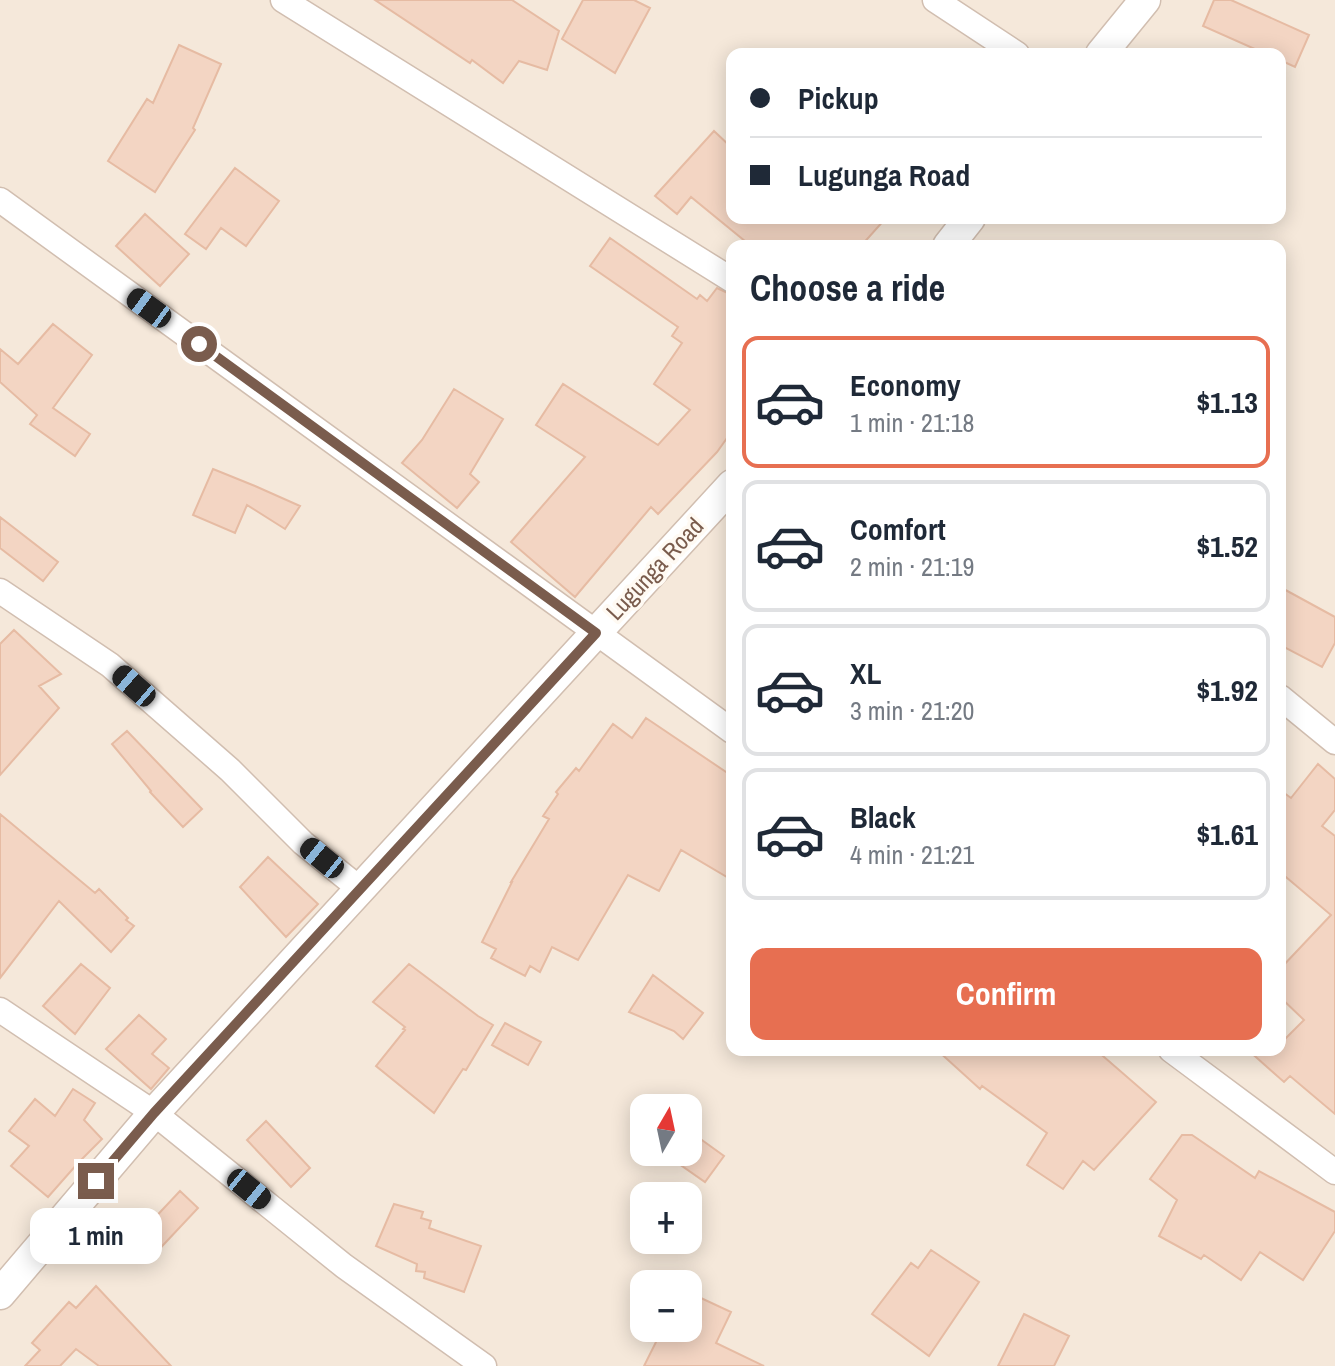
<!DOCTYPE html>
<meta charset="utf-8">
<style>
body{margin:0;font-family:"Archivo Narrow",sans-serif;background:#f2f2f3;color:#1f2937;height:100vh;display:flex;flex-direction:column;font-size:30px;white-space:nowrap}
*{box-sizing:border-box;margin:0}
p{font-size:26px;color:#747a83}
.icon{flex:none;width:44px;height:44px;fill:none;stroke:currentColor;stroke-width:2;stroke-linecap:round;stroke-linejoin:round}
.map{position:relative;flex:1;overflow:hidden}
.panel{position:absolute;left:726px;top:240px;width:560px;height:816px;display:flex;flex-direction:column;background:#fff;border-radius:16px;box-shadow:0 4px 20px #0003}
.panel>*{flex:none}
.guide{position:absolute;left:726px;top:48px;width:560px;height:176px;border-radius:16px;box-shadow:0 4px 20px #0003;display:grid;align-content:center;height:176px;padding:0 24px;background:#fff}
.needle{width:52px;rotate:9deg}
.controls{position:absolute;left:630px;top:1094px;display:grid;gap:16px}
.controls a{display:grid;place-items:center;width:72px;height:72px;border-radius:16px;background:#fff;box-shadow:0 4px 20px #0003;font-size:40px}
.end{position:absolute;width:36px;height:36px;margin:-18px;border:10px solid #7a5c4d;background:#fff;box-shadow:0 0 0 4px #fff}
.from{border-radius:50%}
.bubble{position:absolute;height:56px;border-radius:16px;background:#fff;box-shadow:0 4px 20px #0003;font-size:26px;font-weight:800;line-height:56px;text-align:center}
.car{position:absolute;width:24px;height:48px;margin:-24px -12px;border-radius:10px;box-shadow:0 0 6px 2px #0007;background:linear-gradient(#222 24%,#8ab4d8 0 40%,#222 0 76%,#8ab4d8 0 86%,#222 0)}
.guide b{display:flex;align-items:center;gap:28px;height:76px;font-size:30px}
.guide b+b{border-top:2px solid #e0e1e3}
.guide i{width:20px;height:20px;background:#1f2937}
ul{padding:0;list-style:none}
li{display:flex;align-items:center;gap:24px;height:132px;margin:0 16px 12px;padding:0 8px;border:4px solid #e0e1e3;border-radius:16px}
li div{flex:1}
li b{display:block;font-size:30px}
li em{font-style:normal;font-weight:800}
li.current{border-color:#e76f51}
li>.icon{width:72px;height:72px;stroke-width:1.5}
h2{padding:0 24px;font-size:36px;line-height:96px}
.primary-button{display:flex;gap:16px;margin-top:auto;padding:16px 24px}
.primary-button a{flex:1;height:92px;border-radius:16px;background:#e76f51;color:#fff;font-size:32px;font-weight:800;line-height:92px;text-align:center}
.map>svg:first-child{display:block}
.residential{fill:#f5e8da;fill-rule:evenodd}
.building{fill:#f3d5c3;stroke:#e6bba3;stroke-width:2}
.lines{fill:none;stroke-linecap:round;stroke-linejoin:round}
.minor-casing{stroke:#d1beb0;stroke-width:27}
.tertiary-casing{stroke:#d1beb0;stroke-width:33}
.minor{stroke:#fff;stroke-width:24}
.tertiary{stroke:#fff;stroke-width:30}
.route{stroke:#7a5c4d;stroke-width:10}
.labels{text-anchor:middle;stroke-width:7;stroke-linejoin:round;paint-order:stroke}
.street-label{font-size:24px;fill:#7a5c4d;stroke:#fffaf3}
</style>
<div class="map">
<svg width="1335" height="1366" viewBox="0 0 1335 1366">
<rect width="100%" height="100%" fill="#fdf6ec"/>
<path class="residential" d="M 0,0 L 1335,0 L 1335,1366 L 0,1366 ZM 732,54 L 1280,54 L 1280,218 L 732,218 ZM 732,246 L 1280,246 L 1280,1050 L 732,1050 ZM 644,1108 L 688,1108 L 688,1152 L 644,1152 ZM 644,1196 L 688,1196 L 688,1240 L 644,1240 ZM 644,1284 L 688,1284 L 688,1328 L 644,1328 Z"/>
<path class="building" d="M 375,0 L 512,0 L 559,31 L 547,70 L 519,61 L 503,83 L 472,60 L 470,63 Z
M 583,0 L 634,0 L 650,8 L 615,73 L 562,39 Z
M 1214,0 L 1231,0 L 1309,35 L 1295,67 L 1280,60 L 1280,54 L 1266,54 L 1203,26 Z
M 179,45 L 221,64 L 193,128 L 195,130 L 155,192 L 108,161 L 147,99 L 153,103 Z
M 714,131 L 732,148 L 732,218 L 886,218 L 861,246 L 751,246 L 691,197 L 677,214 L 655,196 Z
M 235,168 L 279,201 L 246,246 L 221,228 L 206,249 L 185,234 Z
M 145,214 L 189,254 L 160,286 L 116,246 Z
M 610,238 L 697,299 L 700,295 L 707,301 L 717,288 L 732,295 L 732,431 L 717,452 L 658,514 L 651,507 L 575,597 L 511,542 L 585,457 L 536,425 L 563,384 L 658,445 L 690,410 L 654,384 L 682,343 L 672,336 L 678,327 L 590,266 Z
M 53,324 L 92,355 L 53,408 L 90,434 L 75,456 L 30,424 L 37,415 L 0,382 L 0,349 L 18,364 Z
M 454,389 L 503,419 L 470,474 L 479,482 L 457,508 L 402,463 L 422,440 Z
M 213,469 L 255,486 L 300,506 L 285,529 L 247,505 L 235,533 L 193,515 Z
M 0,517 L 58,562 L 43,581 L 0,548 Z
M 1280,587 L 1335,617 L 1335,643 L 1322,667 L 1280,645 Z
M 14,630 L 61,674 L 39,686 L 59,708 L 0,775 L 0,644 Z
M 646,718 L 732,776 L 732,880 L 681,850 L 659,891 L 628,875 L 578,960 L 552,947 L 540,972 L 530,966 L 525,976 L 491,958 L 496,949 L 482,942 L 512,882 L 511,882 L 549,819 L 543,816 L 558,794 L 556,792 L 576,768 L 579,771 L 613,724 L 632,738 Z
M 127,731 L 202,809 L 183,827 L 150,792 L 151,791 L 112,744 Z
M 1318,764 L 1335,779 L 1335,810 L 1322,826 L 1335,836 L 1335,1114 L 1290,1076 L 1284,1082 L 1248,1050 L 1280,1050 L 1280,1044 L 1304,1020 L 1280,997 L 1280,969 L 1331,915 L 1280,872 L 1280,790 L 1291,798 Z
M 0,814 L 95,893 L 99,889 L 128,918 L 126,920 L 134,926 L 111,952 L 59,901 L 0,978 Z
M 268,857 L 318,904 L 286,937 L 240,887 Z
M 81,964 L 110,988 L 75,1034 L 43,1006 Z
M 409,964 L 478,1016 L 493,1025 L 466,1070 L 463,1069 L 434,1113 L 376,1066 L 405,1030 L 403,1029 L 405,1027 L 373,1002 Z
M 653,975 L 703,1013 L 683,1039 L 674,1031 L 629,1012 Z
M 139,1015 L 166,1039 L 152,1054 L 169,1068 L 151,1089 L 106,1049 Z
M 505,1023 L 541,1042 L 528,1065 L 492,1045 Z
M 937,1050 L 1096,1050 L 1156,1102 L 1094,1170 L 1083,1161 L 1063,1189 L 1027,1165 L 1047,1133 L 982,1086 L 980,1089 Z
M 73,1089 L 95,1103 L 84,1120 L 102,1139 L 78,1163 L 48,1197 L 11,1166 L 29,1146 L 9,1131 L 35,1099 L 55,1116 Z
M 266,1121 L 310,1168 L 291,1187 L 247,1140 Z
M 688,1130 L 724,1156 L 705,1182 L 662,1152 L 688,1152 Z
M 1182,1135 L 1192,1135 L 1255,1178 L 1259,1171 L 1335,1212 L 1335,1231 L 1303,1280 L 1260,1252 L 1241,1280 L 1204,1255 L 1201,1259 L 1159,1236 L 1177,1200 L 1150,1179 Z
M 180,1191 L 198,1208 L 150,1259 L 132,1242 Z
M 394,1204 L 423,1212 L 421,1218 L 431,1221 L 429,1228 L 481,1246 L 464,1292 L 424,1278 L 425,1272 L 416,1271 L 417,1264 L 376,1246 Z
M 931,1250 L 979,1282 L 929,1356 L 872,1314 L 911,1263 L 918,1268 Z
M 96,1286 L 171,1366 L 99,1366 L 76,1349 L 60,1366 L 25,1366 L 40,1350 L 32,1343 L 69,1302 L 76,1308 Z
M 688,1292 L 731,1312 L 716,1343 L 764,1366 L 644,1366 L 663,1328 L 688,1328 Z
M 1024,1314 L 1069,1336 L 1054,1366 L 998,1366 Z"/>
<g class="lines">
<g class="minor-casing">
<path id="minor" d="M 283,0 L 732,280
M 935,0 L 1017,54
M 0,200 L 732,731
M 0,591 L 110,665 L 230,770 L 303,843 L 360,889
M 1280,697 L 1335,742
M 0,1010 L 154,1113 L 344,1266 L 484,1366
M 1171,1050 L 1335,1172"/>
</g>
<g class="tertiary-casing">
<path id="tertiary" d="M 1101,54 L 1145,0
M 948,246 L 970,218
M 0,1294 L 154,1113 L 732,485"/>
</g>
<use href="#minor" class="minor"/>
<use href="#tertiary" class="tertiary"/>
</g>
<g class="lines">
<path class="route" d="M 96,1181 L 154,1113 L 596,633 L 199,344"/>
</g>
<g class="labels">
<g class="street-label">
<text transform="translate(655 569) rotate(-47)" y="8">Lugunga Road</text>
</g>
</g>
</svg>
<div class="controls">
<a><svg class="needle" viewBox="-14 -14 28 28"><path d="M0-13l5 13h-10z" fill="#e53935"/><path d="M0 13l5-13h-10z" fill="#747a83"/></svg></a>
<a>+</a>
<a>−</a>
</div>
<i class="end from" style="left:199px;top:344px"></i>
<i class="end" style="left:96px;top:1181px"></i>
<div class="bubble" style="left:30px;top:1208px;width:132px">1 min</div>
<i class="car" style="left:149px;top:308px;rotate:306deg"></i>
<i class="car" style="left:134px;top:686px;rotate:311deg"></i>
<i class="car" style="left:322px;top:858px;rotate:309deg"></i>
<i class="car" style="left:249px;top:1189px;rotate:129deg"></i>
<div class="guide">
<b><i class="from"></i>Pickup</b>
<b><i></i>Lugunga Road</b>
</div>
<section class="panel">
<h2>Choose a ride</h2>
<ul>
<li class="current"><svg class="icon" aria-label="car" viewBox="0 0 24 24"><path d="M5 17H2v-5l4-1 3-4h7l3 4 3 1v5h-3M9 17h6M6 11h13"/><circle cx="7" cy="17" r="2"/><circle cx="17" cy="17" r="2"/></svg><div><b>Economy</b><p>1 min · 21:18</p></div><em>$1.13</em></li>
<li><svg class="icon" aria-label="car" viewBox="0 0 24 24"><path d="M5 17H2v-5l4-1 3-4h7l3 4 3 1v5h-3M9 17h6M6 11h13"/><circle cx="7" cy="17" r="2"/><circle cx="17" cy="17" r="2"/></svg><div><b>Comfort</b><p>2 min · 21:19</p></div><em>$1.52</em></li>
<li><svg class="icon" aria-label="car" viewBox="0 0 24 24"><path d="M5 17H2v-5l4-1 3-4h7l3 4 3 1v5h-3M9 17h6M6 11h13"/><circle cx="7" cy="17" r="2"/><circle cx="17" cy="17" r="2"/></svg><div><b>XL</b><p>3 min · 21:20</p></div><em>$1.92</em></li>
<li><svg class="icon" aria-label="car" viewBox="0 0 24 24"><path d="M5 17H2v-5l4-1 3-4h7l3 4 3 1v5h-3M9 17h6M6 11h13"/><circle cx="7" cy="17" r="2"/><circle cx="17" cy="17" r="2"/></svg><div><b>Black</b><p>4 min · 21:21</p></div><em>$1.61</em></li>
</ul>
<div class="primary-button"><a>Confirm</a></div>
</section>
</div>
